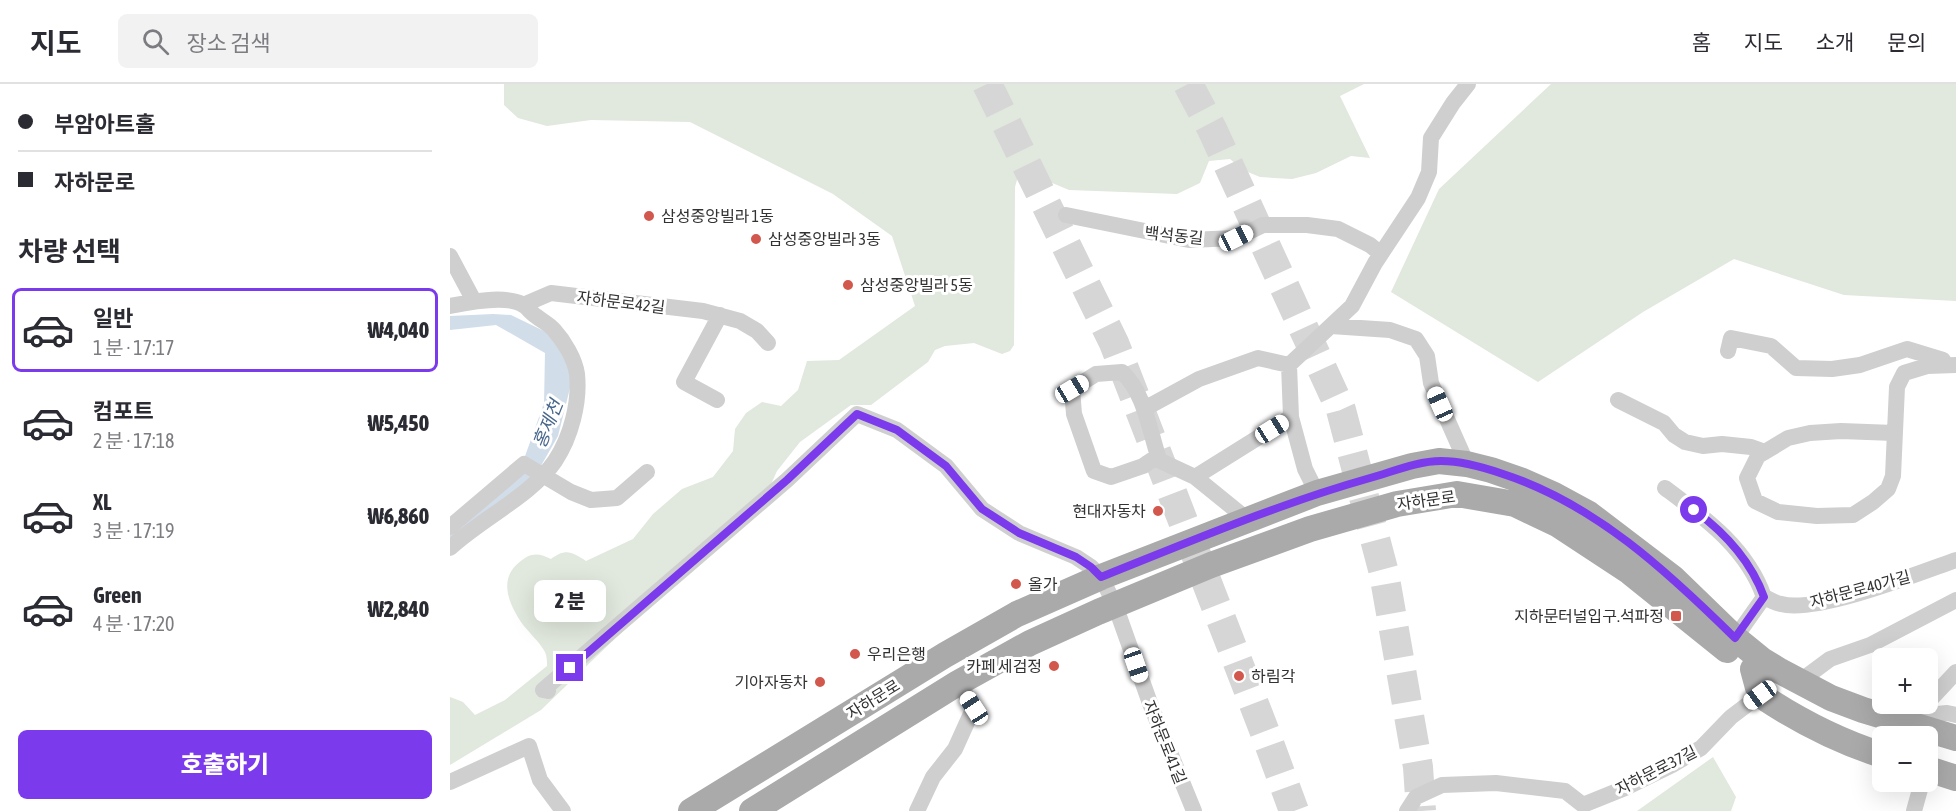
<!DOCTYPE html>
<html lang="ko">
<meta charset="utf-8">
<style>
body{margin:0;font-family:"Asap Condensed","Noto Sans KR",sans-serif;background:#f2f2f3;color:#2b2b33;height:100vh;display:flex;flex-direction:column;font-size:22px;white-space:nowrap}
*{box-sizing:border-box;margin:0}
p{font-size:20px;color:#7c7c81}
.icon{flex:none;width:33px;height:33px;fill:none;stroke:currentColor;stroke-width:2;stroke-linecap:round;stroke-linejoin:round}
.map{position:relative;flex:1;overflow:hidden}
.sheet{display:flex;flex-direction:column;background:#fff;width:450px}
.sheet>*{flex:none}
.banner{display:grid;align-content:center;height:132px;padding:0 18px;background:#fff}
.controls{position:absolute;left:1422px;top:564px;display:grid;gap:12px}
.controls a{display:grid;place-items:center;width:66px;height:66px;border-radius:9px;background:#fff;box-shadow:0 6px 24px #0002;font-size:30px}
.end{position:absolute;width:27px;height:27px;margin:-14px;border:8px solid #7c3aed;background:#fff;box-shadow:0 0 0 3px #fff}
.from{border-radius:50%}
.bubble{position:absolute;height:42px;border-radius:9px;background:#fff;box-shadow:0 6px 24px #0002;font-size:20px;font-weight:800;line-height:42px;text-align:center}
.car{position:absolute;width:18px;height:36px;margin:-18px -9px;border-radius:8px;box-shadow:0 0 4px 2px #0007;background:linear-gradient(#fff 24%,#345 0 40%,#fff 0 76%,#345 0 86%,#fff 0)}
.banner b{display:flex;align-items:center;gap:21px;height:57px;font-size:22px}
.banner b+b{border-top:2px solid #e1e1e2}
.banner i{width:15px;height:15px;background:#2b2b33}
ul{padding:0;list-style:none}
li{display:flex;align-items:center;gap:18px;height:84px;margin:0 12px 9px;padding:0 6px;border:3px solid transparent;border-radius:9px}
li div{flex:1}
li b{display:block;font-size:22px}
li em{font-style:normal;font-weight:800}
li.current{border-color:#7c3aed}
li>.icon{width:54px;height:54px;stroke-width:1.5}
h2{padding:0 18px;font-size:27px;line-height:72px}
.cta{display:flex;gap:12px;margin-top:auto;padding:12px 18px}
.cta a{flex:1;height:69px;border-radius:9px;background:#7c3aed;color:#fff;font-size:24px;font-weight:800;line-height:69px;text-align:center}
header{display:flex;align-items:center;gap:36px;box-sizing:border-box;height:84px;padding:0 30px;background:#fff;border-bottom:2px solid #e1e1e2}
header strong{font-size:28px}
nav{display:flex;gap:33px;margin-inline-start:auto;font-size:21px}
.search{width:420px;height:54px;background:#f2f2f3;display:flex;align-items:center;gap:15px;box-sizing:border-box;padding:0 21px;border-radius:9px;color:#7c7c81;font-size:22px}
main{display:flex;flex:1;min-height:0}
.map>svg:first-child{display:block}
.green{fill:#e1e8dd}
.water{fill:#d2ddea}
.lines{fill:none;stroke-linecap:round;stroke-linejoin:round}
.highway-tunnel{stroke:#d6d6d6;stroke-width:30;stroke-dasharray:30 15;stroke-linecap:butt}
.street{stroke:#cfcfcf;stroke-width:16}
.primary{stroke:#aaa;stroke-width:26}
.route{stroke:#7c3aed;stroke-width:8}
.poi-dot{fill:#d2574c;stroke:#fff;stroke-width:2}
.labels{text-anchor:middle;stroke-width:6;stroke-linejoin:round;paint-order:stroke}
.poi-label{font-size:16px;fill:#323232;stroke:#fff;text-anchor:start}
.street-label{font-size:16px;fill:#323232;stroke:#fff}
.water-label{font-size:18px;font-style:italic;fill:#49678c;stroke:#fff}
</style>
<header>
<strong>지도</strong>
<div class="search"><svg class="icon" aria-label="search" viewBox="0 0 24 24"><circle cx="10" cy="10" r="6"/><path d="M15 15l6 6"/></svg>장소 검색</div>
<nav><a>홈</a><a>지도</a><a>소개</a><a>문의</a></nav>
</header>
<main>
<section class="sheet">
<div class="banner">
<b><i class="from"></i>부암아트홀</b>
<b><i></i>자하문로</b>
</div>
<h2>차량 선택</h2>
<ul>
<li class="current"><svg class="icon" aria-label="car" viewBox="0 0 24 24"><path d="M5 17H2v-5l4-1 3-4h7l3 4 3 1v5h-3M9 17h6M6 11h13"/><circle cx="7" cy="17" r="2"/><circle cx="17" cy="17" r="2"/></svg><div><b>일반</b><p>1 분 · 17:17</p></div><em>₩4,040</em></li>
<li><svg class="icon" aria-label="car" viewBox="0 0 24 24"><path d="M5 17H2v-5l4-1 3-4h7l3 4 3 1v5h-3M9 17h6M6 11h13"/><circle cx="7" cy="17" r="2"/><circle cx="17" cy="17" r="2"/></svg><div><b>컴포트</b><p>2 분 · 17:18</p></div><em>₩5,450</em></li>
<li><svg class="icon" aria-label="car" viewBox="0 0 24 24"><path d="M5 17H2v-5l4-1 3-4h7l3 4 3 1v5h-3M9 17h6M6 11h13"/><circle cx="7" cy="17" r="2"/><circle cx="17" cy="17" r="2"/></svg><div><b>XL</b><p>3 분 · 17:19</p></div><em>₩6,860</em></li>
<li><svg class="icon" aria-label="car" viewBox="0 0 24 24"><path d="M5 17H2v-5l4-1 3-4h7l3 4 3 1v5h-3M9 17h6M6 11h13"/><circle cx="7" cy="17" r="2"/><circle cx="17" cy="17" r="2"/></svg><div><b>Green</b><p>4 분 · 17:20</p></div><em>₩2,840</em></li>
</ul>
<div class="cta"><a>호출하기</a></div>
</section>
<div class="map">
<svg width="1506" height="727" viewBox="0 0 1506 727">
<rect width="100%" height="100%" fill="#fff"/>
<path class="green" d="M 54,0 L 914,0 L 890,12 L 920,74 L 901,72 L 866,89 L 842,95 L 810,93 L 793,86 L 780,75 L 759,77 L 750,99 L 727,110 L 619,106 L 588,93 L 569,89 L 565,103 L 564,261 L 560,267 L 552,270 L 524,259 L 495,262 L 485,266 L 478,278 L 421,321 L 401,321 L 350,358 L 327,387 L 318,407 L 91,626 L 0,681 L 0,613 L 13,618 L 25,631 L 55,616 L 97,582 C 97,578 97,572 95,568 C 89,557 78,548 71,538 C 56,515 48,491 75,474 C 85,468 92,471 101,475 C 116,464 122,468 136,477 L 183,455 L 203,430 L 232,405 L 263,393 L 283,367 L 285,345 L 296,329 L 312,318 L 331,322 L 348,306 L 357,277 L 389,276 L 465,222 L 442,152 L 383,110 L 240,38 L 141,36 L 97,42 L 68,34 L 54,21 Z
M 1101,0 L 1506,0 L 1506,217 L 1394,211 L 1284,175 L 1193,228 L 1088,298 L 941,208 L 989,105 Z
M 1263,673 L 1286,713 L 1281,727 L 1187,727 Z"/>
<path class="water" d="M 43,230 L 61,231 L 96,248 L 118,275 L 121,300 L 108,352 L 88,387 L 45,424 L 0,456 L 0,436 L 74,375 L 94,319 L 95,269 L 46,241 L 0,246 L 0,232 Z"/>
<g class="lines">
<path class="highway-tunnel" d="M 537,0 L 664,259 L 816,651 L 844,727
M 738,0 L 762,45 L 891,326 L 934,489 L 968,683 L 971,727"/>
<path class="street" d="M 616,131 L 739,156 L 786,154 L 813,141 L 857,141 L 888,145 L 920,161 L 931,170
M 0,172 L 24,217
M 73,221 L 101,209 L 253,227 L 290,237 L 307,247 L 318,259
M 0,222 C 19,218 54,211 72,220 C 77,223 81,229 86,232 C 92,237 99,240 104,246 C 114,257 125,275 127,290 C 130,318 121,353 105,377 C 82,411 31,435 0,464
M 881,242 L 940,246 L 966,255 L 977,272 L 981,299 L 1017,380
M 1278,267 L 1281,254 L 1321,262 L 1346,284 L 1382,285 L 1410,281 L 1457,265 L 1493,276
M 672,288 C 694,308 699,344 708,372 L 693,382 L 661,393 L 644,387 L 624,330 L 622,305 L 646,290 Z
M 267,316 L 234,298 L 270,231
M 1168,316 L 1214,339 L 1224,351 L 1235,358 L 1253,362 L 1272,360 L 1301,363 L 1315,368
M 694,325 L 749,295 L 808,274 L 839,281 L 902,222 L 925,179 L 968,114 L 979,88 L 981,54 L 1003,19 L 1018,0
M 841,333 L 855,385 L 867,409
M 1444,349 L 1391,347 L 1360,349 L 1338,354 L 1308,372 L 1297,394 L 1305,417 L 1328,428 L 1367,432 L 1403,431 L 1423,418 L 1438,405 L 1443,392 L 1447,303 L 1454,289 L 1477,282 L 1506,281
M 704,374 L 745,393 L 841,333 L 839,281
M 745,393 L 798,436
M 1215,404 C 1255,434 1297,464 1314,513 L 1285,554
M 0,443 L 74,380 L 121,408 L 141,416 L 167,414 L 197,388
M 1314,513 C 1319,515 1325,519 1331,520 C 1366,530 1469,489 1506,476
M 1349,598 L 1380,575 L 1420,561 L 1506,516
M 98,607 L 93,606 L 337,396 L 407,330 L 447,346 L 496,382 L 532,425 L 569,449 L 626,473 L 641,483 L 651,493 L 665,521 L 701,622 L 744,727
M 1478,618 L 1506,588
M 1461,626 L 1474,620
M 1478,631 L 1497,629 L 1506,631
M 0,698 L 79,662 L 90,696 L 113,727
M 467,727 L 483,693 L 505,665 L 524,623 L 508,599
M 957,727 L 966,713 L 992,701 L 1046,699 L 1115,707 L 1133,721 L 1175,704 L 1222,681 L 1251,664 L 1281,633 L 1310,611
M 1464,727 L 1472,698"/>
<path class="primary" d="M 1303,585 L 1310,611 C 1349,637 1388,657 1432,671
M 1478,685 L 1506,694
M 241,727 L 495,571 L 567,530 L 651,493 L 867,409 L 962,382 L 989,377 L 1017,380 L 1041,386 L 1070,396 L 1104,411 L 1139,430 L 1223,494 L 1285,554 L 1312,576 L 1330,587 L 1381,614 L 1413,626 L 1506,654
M 302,727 L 508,599 L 580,559 L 648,528 L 761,481 L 860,445 L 947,420 L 1007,410 L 1065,420 L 1107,440 L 1180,488 L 1277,566"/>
</g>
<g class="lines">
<path class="route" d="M 120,584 L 337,396 L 407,330 L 447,346 L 496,382 L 532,425 L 569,449 L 626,473 L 641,483 L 651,493 C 739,458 828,420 920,394 C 942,388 967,377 991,377 C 1012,377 1033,383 1053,390 C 1145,420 1217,487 1285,554 L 1314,513 C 1301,477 1274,448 1244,426"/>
</g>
<g class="poi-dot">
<circle cx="199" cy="132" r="6"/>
<circle cx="306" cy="155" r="6"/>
<circle cx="398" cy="201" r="6"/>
<circle cx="708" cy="427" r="6"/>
<circle cx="566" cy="500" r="6"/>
<rect x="1220" y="526" width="12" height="12" rx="3"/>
<circle cx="405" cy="570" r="6"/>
<circle cx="604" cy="582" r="6"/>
<circle cx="789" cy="592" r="6"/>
<circle cx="370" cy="598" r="6"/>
</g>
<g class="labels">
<g class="poi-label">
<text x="211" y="138">삼성중앙빌라 1동</text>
<text x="318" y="161">삼성중앙빌라 3동</text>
<text x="410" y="207">삼성중앙빌라 5동</text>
<text x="696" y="433" text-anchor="end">현대자동차</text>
<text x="578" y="506">올가</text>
<text x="1214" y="538" text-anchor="end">지하문터널입구.석파정</text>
<text x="417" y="576">우리은행</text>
<text x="592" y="588" text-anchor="end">카페 세검정</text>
<text x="801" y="598">하림각</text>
<text x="358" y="604" text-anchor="end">기아자동차</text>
</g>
<g class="street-label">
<text transform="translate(724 151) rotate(6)" y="6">백석동길</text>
<text transform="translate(171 218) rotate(7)" y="6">자하문로42길</text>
<text transform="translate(976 416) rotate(-8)" y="6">자하문로</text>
<text transform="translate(1410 505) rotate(-15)" y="6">자하문로40가길</text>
<text transform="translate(423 615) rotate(-32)" y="6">자하문로</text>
<text transform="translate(715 658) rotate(68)" y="6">자하문로41길</text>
<text transform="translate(1206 686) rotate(-27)" y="6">자하문로37길</text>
</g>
<g class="water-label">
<text transform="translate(98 340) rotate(-68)" y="6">홍제천</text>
</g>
</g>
</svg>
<div class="controls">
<a>+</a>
<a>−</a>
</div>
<i class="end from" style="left:1244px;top:426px"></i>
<i class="end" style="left:120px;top:584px"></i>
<div class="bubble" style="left:84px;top:496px;width:72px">2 분</div>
<i class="car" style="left:786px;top:154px;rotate:64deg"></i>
<i class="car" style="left:622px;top:305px;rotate:59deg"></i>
<i class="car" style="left:990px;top:320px;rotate:336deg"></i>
<i class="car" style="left:822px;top:345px;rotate:58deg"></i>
<i class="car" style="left:686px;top:581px;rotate:161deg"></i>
<i class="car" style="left:1310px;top:611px;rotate:234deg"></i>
<i class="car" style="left:524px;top:624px;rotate:327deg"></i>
</div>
</main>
